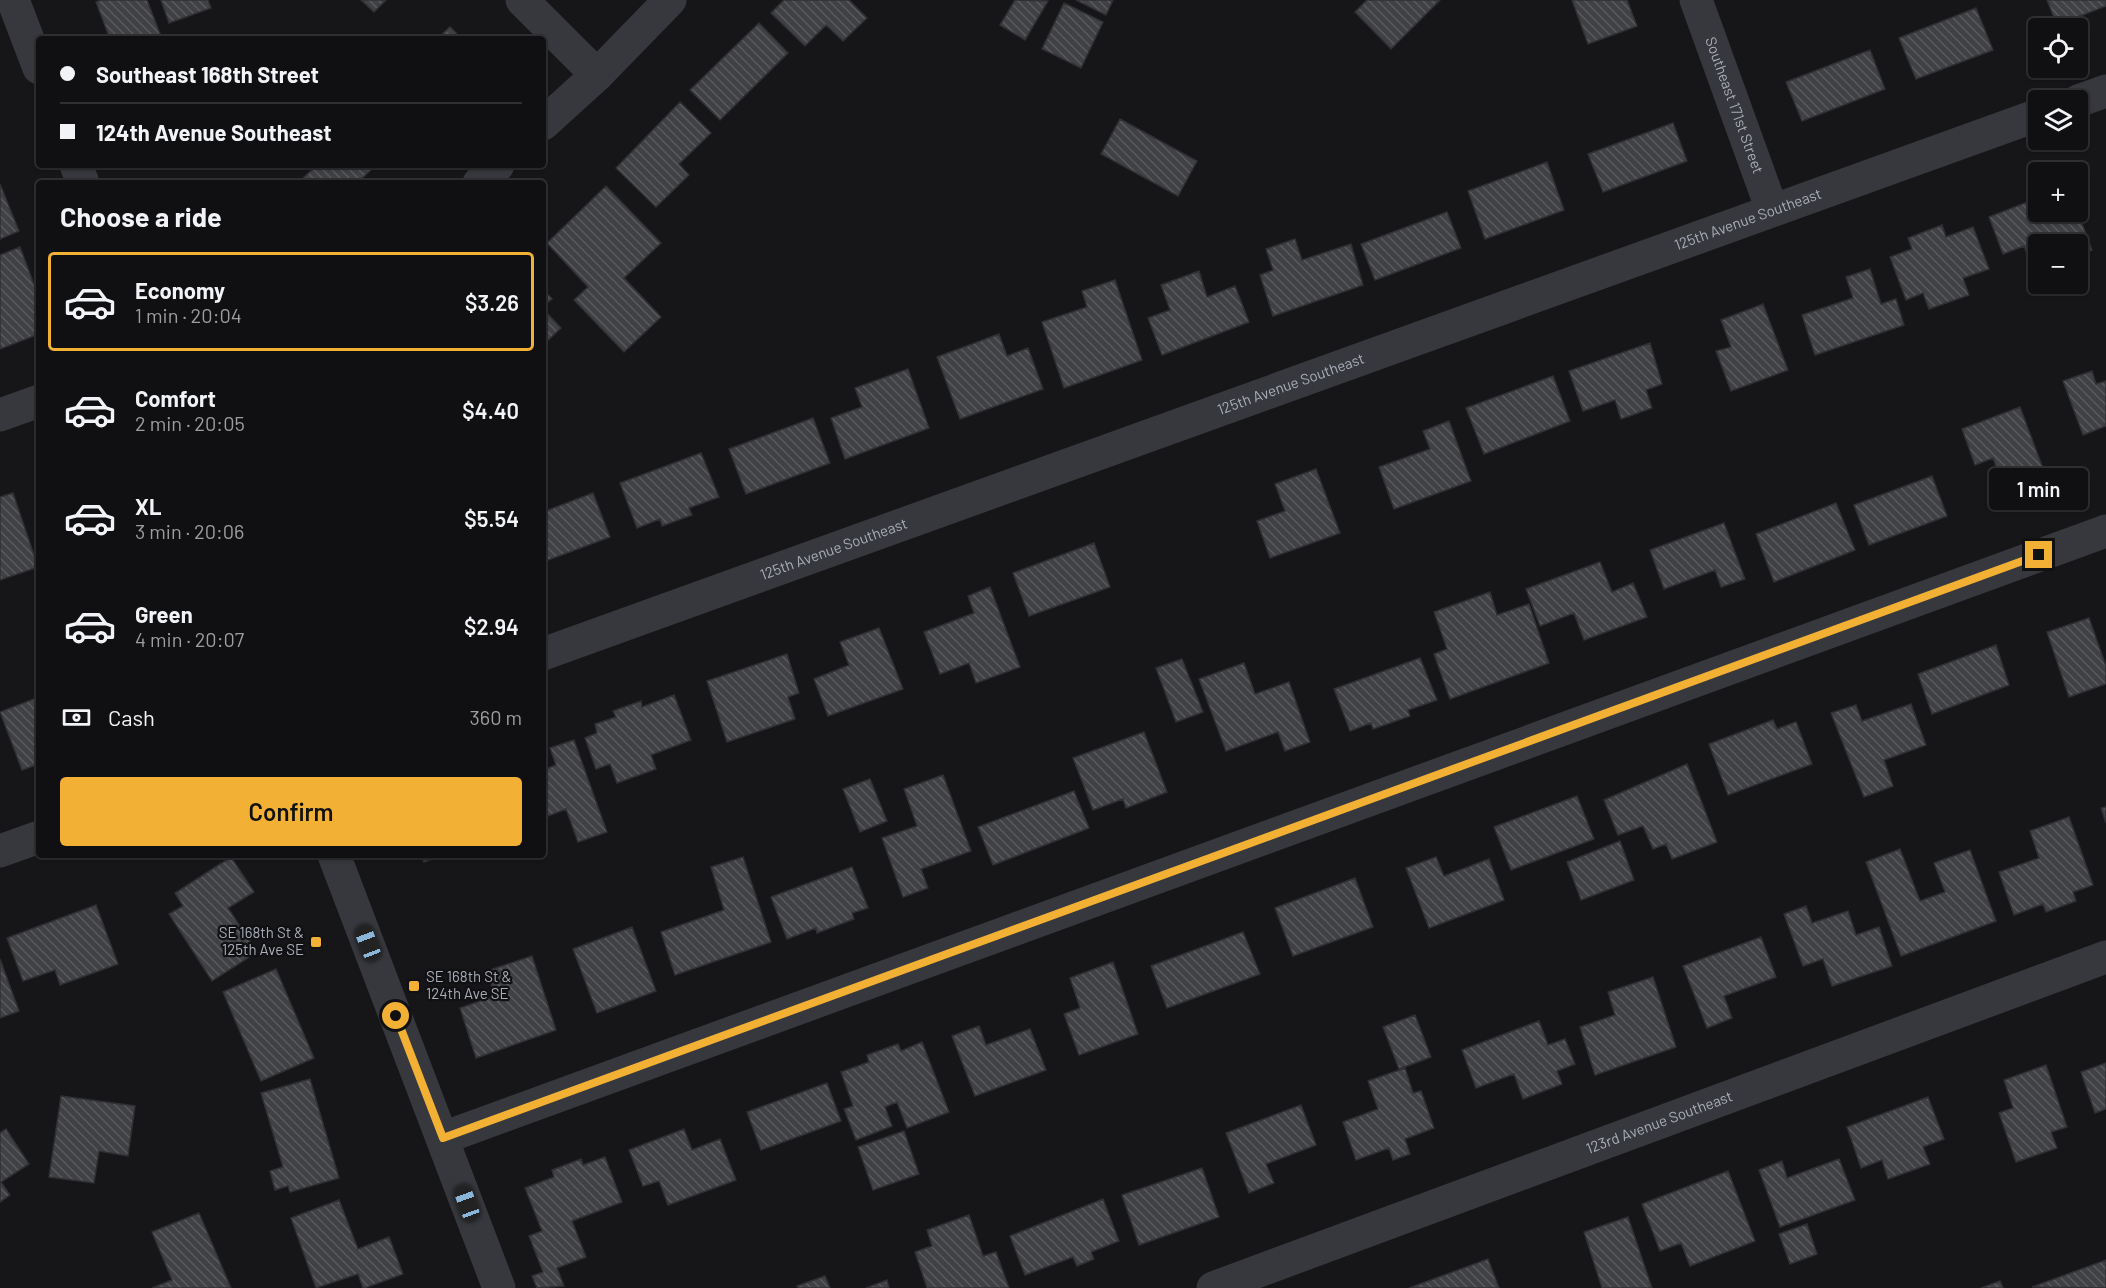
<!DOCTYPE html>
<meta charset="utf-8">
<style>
body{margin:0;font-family:Barlow,sans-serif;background:#1e1e20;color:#f1f3f6;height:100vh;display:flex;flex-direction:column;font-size:22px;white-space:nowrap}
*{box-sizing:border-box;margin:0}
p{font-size:20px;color:#9c9d9f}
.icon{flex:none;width:33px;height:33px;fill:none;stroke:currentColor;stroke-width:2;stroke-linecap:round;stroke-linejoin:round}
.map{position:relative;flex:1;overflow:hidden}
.sheet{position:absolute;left:36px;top:180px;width:510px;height:678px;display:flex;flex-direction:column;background:#101012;border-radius:6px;box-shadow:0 2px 4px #0004,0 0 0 2px #303032}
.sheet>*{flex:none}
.guide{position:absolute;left:36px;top:36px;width:510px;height:132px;border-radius:6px;box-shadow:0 2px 4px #0004,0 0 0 2px #303032;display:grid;align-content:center;height:132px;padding:0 24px;background:#101012}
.buttons{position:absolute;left:2028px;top:18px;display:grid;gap:12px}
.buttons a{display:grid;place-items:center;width:60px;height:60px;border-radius:6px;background:#101012;box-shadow:0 2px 4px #0004,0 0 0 2px #303032;font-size:30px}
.end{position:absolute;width:27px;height:27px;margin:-14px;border:8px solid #f2b134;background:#111;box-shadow:0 0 0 3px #111}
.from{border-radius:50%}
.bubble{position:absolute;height:42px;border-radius:6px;background:#101012;box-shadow:0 2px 4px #0004,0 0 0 2px #303032;font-size:20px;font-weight:600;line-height:42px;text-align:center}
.car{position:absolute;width:18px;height:36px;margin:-18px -9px;border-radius:8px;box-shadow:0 0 4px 2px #0007;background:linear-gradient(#222 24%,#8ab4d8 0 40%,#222 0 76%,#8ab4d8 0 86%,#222 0)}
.guide b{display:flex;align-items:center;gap:21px;height:57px;font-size:22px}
.guide b+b{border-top:2px solid #303032}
.guide i{width:15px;height:15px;background:#f1f3f6}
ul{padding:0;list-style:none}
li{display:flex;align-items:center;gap:18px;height:99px;margin:0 12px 9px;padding:0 12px;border:3px solid transparent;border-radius:6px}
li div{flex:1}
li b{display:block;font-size:22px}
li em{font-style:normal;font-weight:600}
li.active{border-color:#f2b134}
li>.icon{width:54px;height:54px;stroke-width:1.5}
h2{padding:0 24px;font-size:27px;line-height:72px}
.pay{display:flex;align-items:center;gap:15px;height:66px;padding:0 24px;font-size:22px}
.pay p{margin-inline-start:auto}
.action{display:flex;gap:12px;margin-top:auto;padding:12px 24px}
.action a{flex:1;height:69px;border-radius:6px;background:#f2b134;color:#111;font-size:24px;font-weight:600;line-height:69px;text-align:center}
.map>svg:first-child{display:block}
.building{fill:url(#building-back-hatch);stroke:#303034;stroke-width:1.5}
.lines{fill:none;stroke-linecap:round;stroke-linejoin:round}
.minor{stroke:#37383d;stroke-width:33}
.route{stroke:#f2b134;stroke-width:8}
.poi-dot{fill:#f2b134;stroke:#111113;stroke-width:2}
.labels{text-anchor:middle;stroke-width:4.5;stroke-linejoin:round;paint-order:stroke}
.street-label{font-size:15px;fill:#a8adb8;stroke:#111113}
.poi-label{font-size:15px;fill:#a8adb8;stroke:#111113;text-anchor:end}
</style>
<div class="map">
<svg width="2106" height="1288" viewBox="0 0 2106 1288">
<defs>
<pattern id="building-back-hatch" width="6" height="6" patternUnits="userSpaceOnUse" patternTransform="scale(1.5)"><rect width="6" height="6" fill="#404145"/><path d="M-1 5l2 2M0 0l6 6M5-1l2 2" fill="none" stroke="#595a5e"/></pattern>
</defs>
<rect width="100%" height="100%" fill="#161618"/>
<path class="building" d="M 101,0 L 147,0 L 162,39 L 110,39 L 96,2 Z
M 161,0 L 208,0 L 211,8 L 169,23 Z
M 361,0 L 386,0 L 374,12 Z
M 784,0 L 849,0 L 867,18 L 843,41 L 826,25 L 805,46 L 771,13 Z
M 1015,0 L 1048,1 L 1025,40 L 1000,25 Z
M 1076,0 L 1113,0 L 1106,15 Z
M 1367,0 L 1440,0 L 1391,49 L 1355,12 Z
M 1572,0 L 1627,0 L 1637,26 L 1588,44 Z
M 2047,0 L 2106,0 L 2106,6 L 2057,25 Z
M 1064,3 L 1103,22 L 1081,68 L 1042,49 Z
M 1976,8 L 1993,50 L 1916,79 L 1899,38 Z
M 759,23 L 788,53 L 720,120 L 690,90 Z
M 450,27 L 462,39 L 437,39 Z
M 1870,50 L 1885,89 L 1802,121 L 1786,82 Z
M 680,102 L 711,133 L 679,164 L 689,175 L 656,207 L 616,168 Z
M 1120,119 L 1197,161 L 1178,196 L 1101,154 Z
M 1673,123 L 1687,161 L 1603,192 L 1588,154 Z
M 1547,162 L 1564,210 L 1485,239 L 1468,191 Z
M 317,165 L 376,165 L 357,183 L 298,183 Z
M 0,184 L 19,231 L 0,239 Z
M 606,186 L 661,243 L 624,278 L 661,317 L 624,352 L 574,300 L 588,287 L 547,243 Z
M 2038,198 L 2038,212 L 2056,212 L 2060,220 L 2078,213 L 2092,250 L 2078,256 L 2078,244 L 2038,244 L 2038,270 L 2034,272 L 2024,246 L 2003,254 L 1989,217 Z
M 1447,212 L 1461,248 L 1375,280 L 1361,244 Z
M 1942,225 L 1946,237 L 1973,227 L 1989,269 L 1963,278 L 1969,295 L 1929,309 L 1923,293 L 1906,300 L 1890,257 L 1912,249 L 1908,238 Z
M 1295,239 L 1302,260 L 1351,244 L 1363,285 L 1273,316 L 1260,275 L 1273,270 L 1266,249 Z
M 20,247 L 39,298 L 39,334 L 0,349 L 0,255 Z
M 1870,269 L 1881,304 L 1896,299 L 1904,325 L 1815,355 L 1802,315 L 1853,298 L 1846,277 Z
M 1199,271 L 1207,297 L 1235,286 L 1249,322 L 1162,355 L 1148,318 L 1170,310 L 1161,285 Z
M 1115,280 L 1142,360 L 1064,388 L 1042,322 L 1087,307 L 1082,291 Z
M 543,289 L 552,299 L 543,306 Z
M 1763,304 L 1788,370 L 1731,391 L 1716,351 L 1731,347 L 1721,320 Z
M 543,309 L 561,328 L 543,345 Z
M 999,334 L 1007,356 L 1028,348 L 1043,389 L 960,419 L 937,357 Z
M 1650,343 L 1662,384 L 1646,390 L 1652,408 L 1621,419 L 1615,400 L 1583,411 L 1569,371 Z
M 908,369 L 929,428 L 845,459 L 831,418 L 862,407 L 855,388 Z
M 2092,371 L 2096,384 L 2106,381 L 2106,426 L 2083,435 L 2063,381 Z
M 1553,376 L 1570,421 L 1484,454 L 1466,408 Z
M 2020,407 L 2044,471 L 2003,485 L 1993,458 L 1975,465 L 1962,429 Z
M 813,418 L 830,463 L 746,494 L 729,449 Z
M 1449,421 L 1471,481 L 1394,509 L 1379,467 L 1430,449 L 1423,431 Z
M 701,453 L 719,497 L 689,508 L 692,515 L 662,526 L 660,519 L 637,528 L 620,483 Z
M 1316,469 L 1340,533 L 1270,558 L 1257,521 L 1285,511 L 1275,484 Z
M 1932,476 L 1947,516 L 1869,545 L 1854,505 Z
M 13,493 L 38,567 L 0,580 L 0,497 Z
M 593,493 L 610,537 L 543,562 L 543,512 Z
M 1836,503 L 1855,550 L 1774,582 L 1756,534 Z
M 1724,523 L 1745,579 L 1721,587 L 1715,570 L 1664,589 L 1650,550 Z
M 1094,543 L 1110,587 L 1029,616 L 1013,573 Z
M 1600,562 L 1612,592 L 1633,583 L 1647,617 L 1584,640 L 1574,613 L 1540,626 L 1526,589 Z
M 990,587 L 1020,667 L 976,683 L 969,663 L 940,674 L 924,632 L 974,613 L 968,596 Z
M 1490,592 L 1497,615 L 1529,604 L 1549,663 L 1450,699 L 1434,654 L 1447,649 L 1434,612 Z
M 2089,618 L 2106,666 L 2106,684 L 2069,697 L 2047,632 Z
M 879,628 L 903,689 L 828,716 L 814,679 L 849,665 L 840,642 Z
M 1996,645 L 2009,685 L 1932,714 L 1918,674 Z
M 787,654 L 799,693 L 788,697 L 795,719 L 727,742 L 707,681 Z
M 1420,658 L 1437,700 L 1408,710 L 1410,716 L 1373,729 L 1371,723 L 1350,731 L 1334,689 Z
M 1182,659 L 1203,712 L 1176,722 L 1156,668 Z
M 1244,663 L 1255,694 L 1289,682 L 1310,742 L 1285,751 L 1278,732 L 1226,751 L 1199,679 Z
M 674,695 L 691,740 L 651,755 L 656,769 L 617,783 L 610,764 L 596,769 L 585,738 L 597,733 L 595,724 L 616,717 L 613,711 L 641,701 L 642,707 Z
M 39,697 L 39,764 L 22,770 L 0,712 Z
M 1911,704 L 1926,745 L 1884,760 L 1893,786 L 1864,797 L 1831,713 L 1856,705 L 1862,721 Z
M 1773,720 L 1777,729 L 1796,722 L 1812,764 L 1728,795 L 1709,744 Z
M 1144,732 L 1167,792 L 1126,808 L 1123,799 L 1093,810 L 1073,758 Z
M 574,740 L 607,832 L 578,842 L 566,809 L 543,818 L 543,770 L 556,765 L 550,748 Z
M 1687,764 L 1717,842 L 1672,859 L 1666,844 L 1653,849 L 1643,826 L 1618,835 L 1604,800 Z
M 943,775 L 971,851 L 921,869 L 928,888 L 903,897 L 882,838 L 917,826 L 904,789 Z
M 870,779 L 887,821 L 860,832 L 843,789 Z
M 1074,791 L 1089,828 L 993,865 L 978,827 Z
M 1577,796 L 1594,839 L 1511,870 L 1494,827 Z
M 2106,807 L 2106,823 L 2101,808 Z
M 2069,817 L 2093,885 L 2073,892 L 2076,901 L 2046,912 L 2043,904 L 2014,915 L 1999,872 L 2039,858 L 2030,831 Z
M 1620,841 L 1634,880 L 1581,900 L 1567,862 Z
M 1900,849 L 1920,901 L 1945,892 L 1934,863 L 1970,850 L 1996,921 L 1901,956 L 1866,862 Z
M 421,855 L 444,855 L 424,862 Z
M 231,857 L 254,892 L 228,908 L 257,952 L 212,981 L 169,914 L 183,906 L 175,893 Z
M 743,857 L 771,942 L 675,975 L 661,932 L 724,910 L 711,867 Z
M 1436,857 L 1444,876 L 1489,859 L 1504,900 L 1429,928 L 1406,868 Z
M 852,867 L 868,908 L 852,913 L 854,919 L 817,933 L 816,928 L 787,939 L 771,897 Z
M 1355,878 L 1373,927 L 1293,956 L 1275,908 Z
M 96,905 L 118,964 L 60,985 L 55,970 L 23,981 L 7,938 Z
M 1806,906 L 1812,923 L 1848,911 L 1856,935 L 1879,927 L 1892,966 L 1832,986 L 1823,959 L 1803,966 L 1784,914 Z
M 632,927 L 656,991 L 597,1013 L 573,949 Z
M 1243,932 L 1260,974 L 1167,1008 L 1151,966 Z
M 1761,937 L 1776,977 L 1724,996 L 1732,1018 L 1707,1028 L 1683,966 Z
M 532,956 L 556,1030 L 476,1058 L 460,1008 L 495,996 L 487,971 Z
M 0,959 L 19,1011 L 0,1018 Z
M 1113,962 L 1138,1034 L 1079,1055 L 1064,1014 L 1080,1008 L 1070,978 Z
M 276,969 L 314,1058 L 261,1081 L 223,992 Z
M 1653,977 L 1676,1047 L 1595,1075 L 1580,1027 L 1615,1015 L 1608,992 Z
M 1415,1015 L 1431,1057 L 1399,1069 L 1383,1027 Z
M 1539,1021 L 1548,1045 L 1565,1039 L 1575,1064 L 1557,1071 L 1562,1084 L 1523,1099 L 1514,1074 L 1476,1088 L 1462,1050 Z
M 979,1026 L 986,1045 L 1030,1029 L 1046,1070 L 975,1096 L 952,1036 Z
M 922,1042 L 949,1112 L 907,1128 L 897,1102 L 885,1107 L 892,1126 L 856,1140 L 844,1109 L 853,1106 L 841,1072 L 869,1062 L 867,1055 L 898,1044 L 901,1051 Z
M 2106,1063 L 2106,1109 L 2095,1113 L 2081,1072 Z
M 2046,1065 L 2067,1127 L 2051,1132 L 2057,1148 L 2016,1162 L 1999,1113 L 2013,1108 L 2004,1080 Z
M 1405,1068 L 1413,1093 L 1421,1091 L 1434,1128 L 1405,1139 L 1410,1154 L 1393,1160 L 1389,1148 L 1356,1160 L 1343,1122 L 1378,1109 L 1368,1081 Z
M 310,1079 L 339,1178 L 290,1192 L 288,1186 L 275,1190 L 270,1171 L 283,1167 L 261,1093 Z
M 827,1083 L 841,1121 L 761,1150 L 747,1112 Z
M 61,1096 L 135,1106 L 128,1156 L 99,1151 L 94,1183 L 49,1177 Z
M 1928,1097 L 1944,1139 L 1923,1147 L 1930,1164 L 1888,1179 L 1882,1160 L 1861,1168 L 1847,1127 Z
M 1301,1105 L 1316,1145 L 1266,1164 L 1274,1183 L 1249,1193 L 1226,1133 Z
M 6,1129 L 29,1164 L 1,1182 L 10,1195 L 0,1202 L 0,1133 Z
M 684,1129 L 692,1150 L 720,1139 L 736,1180 L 668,1205 L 659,1181 L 643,1186 L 629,1150 Z
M 904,1131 L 919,1174 L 873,1190 L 858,1147 Z
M 605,1157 L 622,1202 L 572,1221 L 586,1257 L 557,1268 L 564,1286 L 537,1288 L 532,1276 L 543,1272 L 529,1236 L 542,1231 L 525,1188 L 554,1177 L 552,1170 L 581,1159 L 583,1165 Z
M 1839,1159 L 1855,1200 L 1780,1227 L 1759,1170 L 1782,1161 L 1787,1178 Z
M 1202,1168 L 1219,1217 L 1139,1245 L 1122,1195 Z
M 1728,1171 L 1755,1241 L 1690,1266 L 1681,1243 L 1660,1251 L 1642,1204 Z
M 1103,1199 L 1119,1241 L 1091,1252 L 1094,1259 L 1077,1266 L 1073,1257 L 1025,1275 L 1010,1236 Z
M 339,1200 L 358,1249 L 389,1237 L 403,1274 L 365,1288 L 363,1288 L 358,1274 L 316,1288 L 291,1218 Z
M 199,1213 L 231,1288 L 152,1288 L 172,1280 L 152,1232 Z
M 969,1215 L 983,1256 L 996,1252 L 1009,1288 L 927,1288 L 915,1252 L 932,1246 L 927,1230 Z
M 1628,1217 L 1652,1288 L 1602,1288 L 1584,1232 Z
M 1807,1224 L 1817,1254 L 1790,1264 L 1779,1234 Z
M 1488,1259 L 1499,1288 L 1409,1288 Z
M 2106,1260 L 2106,1288 L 2032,1287 Z
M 825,1276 L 830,1288 L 798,1288 L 797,1286 Z
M 887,1280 L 889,1288 L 866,1288 Z
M 2000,1281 L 2003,1288 L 1981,1288 Z"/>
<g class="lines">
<g class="minor">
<path d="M 13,0 L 39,68"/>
<path d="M 522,0 L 597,75"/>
<path id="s1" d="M 1696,0 L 1772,210"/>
<path d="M 2078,101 L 2106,91"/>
<path d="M 543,124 L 597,75 L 670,0"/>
<path d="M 76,165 L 83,183"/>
<path d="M 479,183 L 498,165"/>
<path d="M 0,415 L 39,401"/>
<path id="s2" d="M 543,654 L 2038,115"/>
<path d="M 0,851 L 39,837"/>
<path d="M 334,855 L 499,1288"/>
<path d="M 443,1138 L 2106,531"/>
<path id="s3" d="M 1213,1288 L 2106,957"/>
</g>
</g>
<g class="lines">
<path class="route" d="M 396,1016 L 443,1138 L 2039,555"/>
</g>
<g class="poi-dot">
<rect x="310" y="936" width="12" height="12" rx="3"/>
<rect x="408" y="980" width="12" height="12" rx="3"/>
</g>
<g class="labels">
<g class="street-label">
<text dy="5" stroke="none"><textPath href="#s1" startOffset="112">Southeast 171st Street</textPath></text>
<text dy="5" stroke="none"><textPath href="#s2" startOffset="1281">125th Avenue Southeast</textPath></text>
<text dy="5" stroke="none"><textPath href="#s2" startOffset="795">125th Avenue Southeast</textPath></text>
<text dy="5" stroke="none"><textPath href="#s2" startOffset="309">125th Avenue Southeast</textPath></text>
<text dy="5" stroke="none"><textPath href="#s3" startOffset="476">123rd Avenue Southeast</textPath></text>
</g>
<g class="poi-label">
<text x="304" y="938">SE 168th St &amp;<tspan x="304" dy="17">125th Ave SE</tspan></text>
<text x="426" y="982" text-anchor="start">SE 168th St &amp;<tspan x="426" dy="17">124th Ave SE</tspan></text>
</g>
</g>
</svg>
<div class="buttons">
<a><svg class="icon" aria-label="locate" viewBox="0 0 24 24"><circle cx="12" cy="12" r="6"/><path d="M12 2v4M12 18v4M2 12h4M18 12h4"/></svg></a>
<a><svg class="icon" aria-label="layers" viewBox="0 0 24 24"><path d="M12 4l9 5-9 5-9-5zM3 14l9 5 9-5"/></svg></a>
<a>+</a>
<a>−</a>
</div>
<i class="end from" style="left:396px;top:1016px"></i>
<i class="end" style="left:2039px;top:555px"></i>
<div class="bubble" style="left:1989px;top:468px;width:99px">1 min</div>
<i class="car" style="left:368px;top:943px;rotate:339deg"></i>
<i class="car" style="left:467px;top:1203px;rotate:340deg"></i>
<div class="guide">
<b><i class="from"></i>Southeast 168th Street</b>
<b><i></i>124th Avenue Southeast</b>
</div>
<section class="sheet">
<h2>Choose a ride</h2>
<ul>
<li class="active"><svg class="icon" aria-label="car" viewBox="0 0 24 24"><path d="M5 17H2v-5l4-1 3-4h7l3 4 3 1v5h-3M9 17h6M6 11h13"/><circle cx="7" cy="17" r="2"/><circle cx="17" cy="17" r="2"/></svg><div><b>Economy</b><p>1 min · 20:04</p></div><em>$3.26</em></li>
<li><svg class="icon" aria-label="car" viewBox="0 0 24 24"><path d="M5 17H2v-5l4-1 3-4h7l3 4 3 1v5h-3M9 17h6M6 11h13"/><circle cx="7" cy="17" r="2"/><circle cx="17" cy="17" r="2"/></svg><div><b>Comfort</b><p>2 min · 20:05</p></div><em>$4.40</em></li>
<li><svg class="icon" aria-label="car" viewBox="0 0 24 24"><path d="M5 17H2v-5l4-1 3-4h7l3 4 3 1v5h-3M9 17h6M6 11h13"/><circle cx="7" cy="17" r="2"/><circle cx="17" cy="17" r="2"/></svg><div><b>XL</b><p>3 min · 20:06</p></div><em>$5.54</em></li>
<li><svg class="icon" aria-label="car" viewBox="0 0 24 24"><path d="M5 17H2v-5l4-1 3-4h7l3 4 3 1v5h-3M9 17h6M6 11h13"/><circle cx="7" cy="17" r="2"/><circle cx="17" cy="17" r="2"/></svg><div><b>Green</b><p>4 min · 20:07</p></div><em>$2.94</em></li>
</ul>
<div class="pay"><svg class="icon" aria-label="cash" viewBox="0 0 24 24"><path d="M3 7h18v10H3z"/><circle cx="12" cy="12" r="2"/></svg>Cash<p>360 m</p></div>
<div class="action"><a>Confirm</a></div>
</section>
</div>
